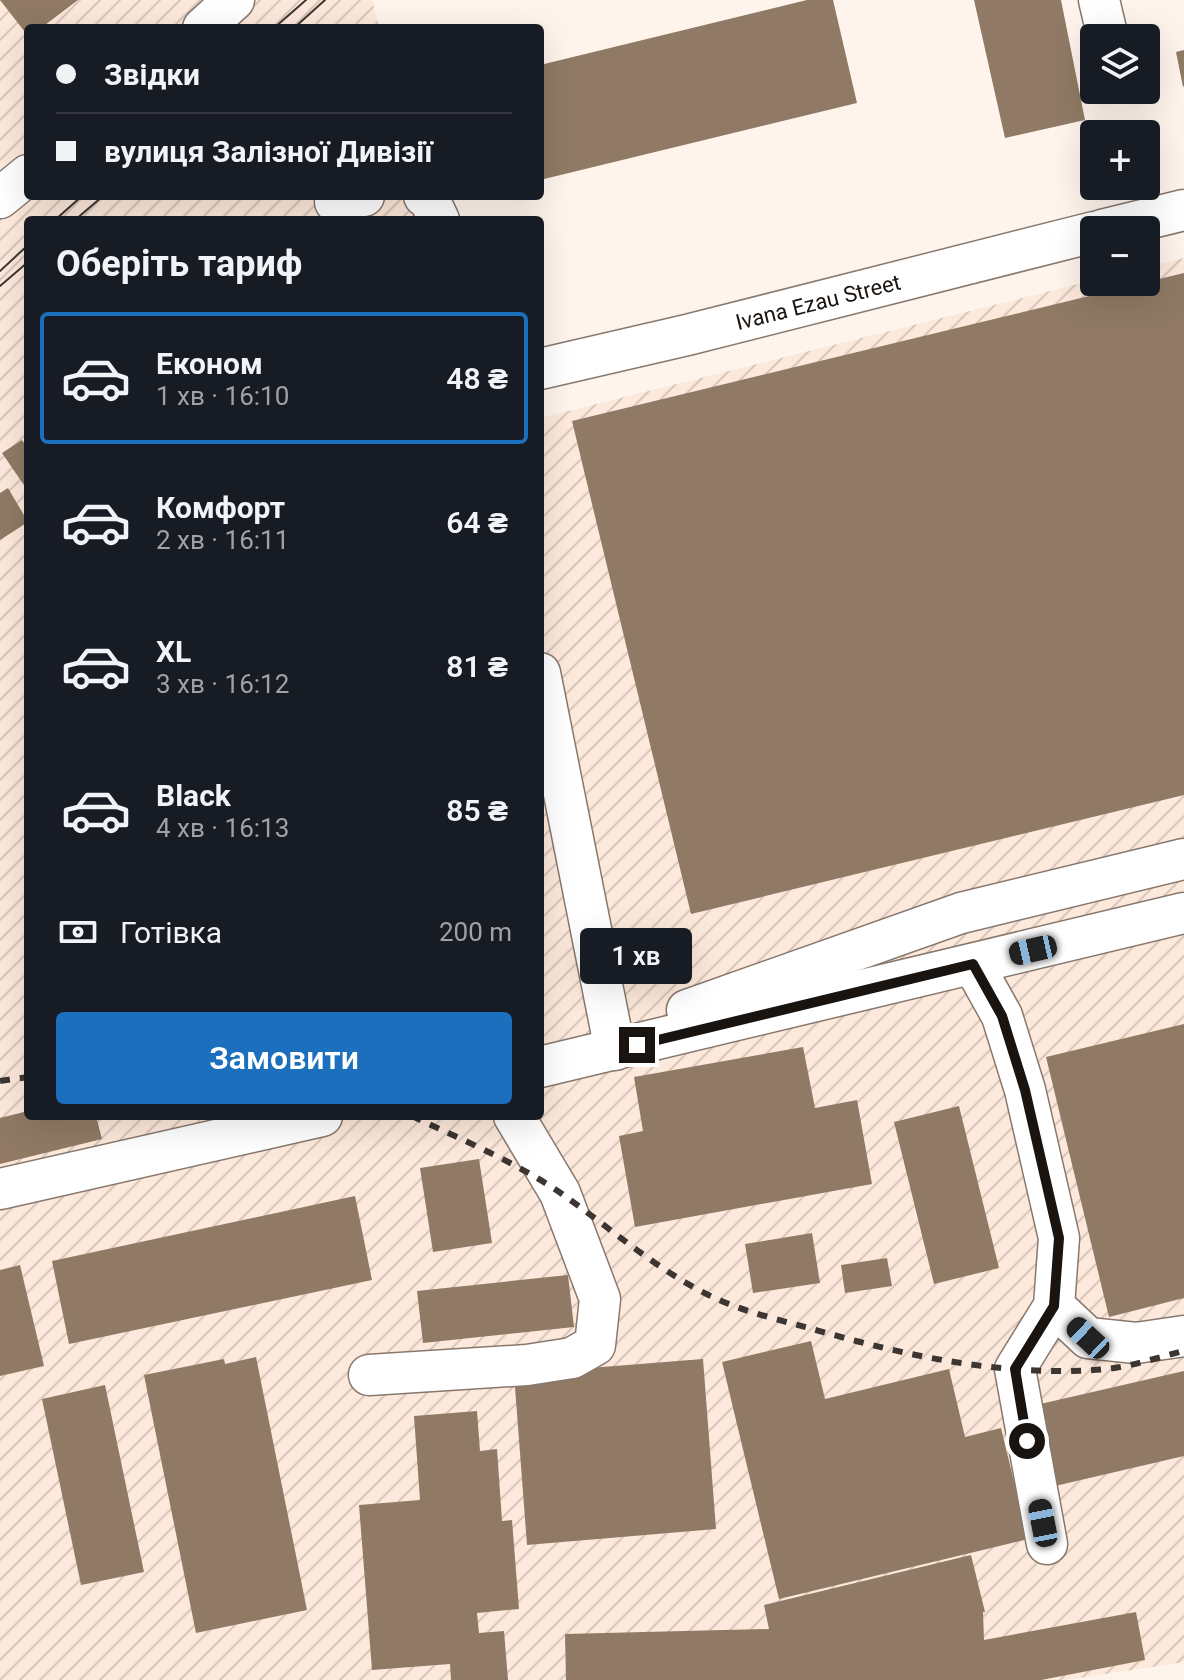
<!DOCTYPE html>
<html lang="uk">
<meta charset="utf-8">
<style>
body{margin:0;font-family:Roboto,sans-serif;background:#20242c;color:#f1f3f6;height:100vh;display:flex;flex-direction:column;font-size:30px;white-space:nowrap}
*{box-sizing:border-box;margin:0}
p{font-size:26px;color:#9ea1a6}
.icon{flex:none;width:44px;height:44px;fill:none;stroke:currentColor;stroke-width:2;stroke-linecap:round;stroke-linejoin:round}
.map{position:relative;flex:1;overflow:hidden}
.side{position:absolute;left:24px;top:216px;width:520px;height:904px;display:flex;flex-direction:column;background:#171b24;border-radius:8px;box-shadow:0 8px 32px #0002}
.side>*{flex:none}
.top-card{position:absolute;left:24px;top:24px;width:520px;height:176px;border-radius:8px;box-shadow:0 8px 32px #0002;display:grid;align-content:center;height:176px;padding:0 32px;background:#171b24}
.controls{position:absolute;left:1080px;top:24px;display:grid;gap:16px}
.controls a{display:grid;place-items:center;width:80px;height:80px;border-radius:8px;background:#171b24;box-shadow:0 8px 32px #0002;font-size:40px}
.end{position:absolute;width:36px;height:36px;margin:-18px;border:10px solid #1a1410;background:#fff;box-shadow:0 0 0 4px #fff}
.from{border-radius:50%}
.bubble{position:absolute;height:56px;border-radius:8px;background:#171b24;box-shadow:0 8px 32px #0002;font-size:26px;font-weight:600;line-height:56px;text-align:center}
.car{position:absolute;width:24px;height:48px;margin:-24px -12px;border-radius:10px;box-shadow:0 0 6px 2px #0007;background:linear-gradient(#222 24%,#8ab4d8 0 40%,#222 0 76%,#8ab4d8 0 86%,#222 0)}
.top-card b{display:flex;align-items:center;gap:28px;height:76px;font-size:30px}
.top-card b+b{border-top:2px solid #363941}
.top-card i{width:20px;height:20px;background:#f1f3f6}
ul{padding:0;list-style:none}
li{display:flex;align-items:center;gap:24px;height:132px;margin:0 16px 12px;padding:0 16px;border:4px solid transparent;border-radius:8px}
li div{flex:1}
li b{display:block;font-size:30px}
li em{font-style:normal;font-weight:600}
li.selected{border-color:#1b6fbd}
li>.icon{width:72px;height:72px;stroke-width:1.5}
h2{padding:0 32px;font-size:36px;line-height:96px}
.pay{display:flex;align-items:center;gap:20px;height:88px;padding:0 32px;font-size:30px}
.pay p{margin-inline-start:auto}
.primary-button{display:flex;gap:16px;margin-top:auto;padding:16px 32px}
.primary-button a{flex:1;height:92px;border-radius:8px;background:#1b6fbd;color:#fff;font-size:32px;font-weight:600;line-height:92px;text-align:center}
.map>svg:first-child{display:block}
.industrial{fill:url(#industrial-furrows)}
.building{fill:#907a65}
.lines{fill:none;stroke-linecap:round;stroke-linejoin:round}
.minor-casing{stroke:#88786d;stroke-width:43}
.minor{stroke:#fff;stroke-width:40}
.tram{stroke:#3c3531;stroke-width:2}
.rail{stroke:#3c3531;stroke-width:6;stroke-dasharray:10 10;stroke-linecap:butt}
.route{stroke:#1a1410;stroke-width:10}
.labels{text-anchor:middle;stroke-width:8;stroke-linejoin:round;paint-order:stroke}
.street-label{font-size:22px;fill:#1a1410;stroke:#fff4ec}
</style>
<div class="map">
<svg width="1184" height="1680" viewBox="0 0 1184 1680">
<defs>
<pattern id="industrial-furrows" width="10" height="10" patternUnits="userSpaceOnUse" patternTransform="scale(2)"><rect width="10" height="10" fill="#fde9db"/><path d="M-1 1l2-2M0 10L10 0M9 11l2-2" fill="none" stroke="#d8c7bb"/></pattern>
</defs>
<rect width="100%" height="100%" fill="#fff4ec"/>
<path class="industrial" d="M 0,0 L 372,0 L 380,28 L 28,28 L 28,196 L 422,196 L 428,220 L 28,220 L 28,1116 L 540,1116 L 540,418 L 1094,280 L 1146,282 L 1146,267 L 1184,258 L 1184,1662 L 1066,1680 L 0,1680 Z"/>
<path class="building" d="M 0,0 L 78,0 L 41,28 L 28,28 L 28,36 Z
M 807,0 L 833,0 L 857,103 L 540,180 L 540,65 Z
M 974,0 L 1061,0 L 1085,120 L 1005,138 Z
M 1184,50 L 1184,86 L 1183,87 L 1176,52 Z
M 1184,273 L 1184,795 L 691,914 L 572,421 Z
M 22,440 L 28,449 L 28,491 L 2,453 Z
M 8,488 L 28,522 L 0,540 L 0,493 Z
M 1184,1024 L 1184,1298 L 1109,1317 L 1046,1057 Z
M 803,1047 L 815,1108 L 857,1100 L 872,1184 L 635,1227 L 619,1136 L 643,1131 L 634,1077 Z
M 959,1106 L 999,1268 L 934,1284 L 894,1122 Z
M 28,1111 L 28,1116 L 96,1116 L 102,1139 L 0,1164 L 0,1118 Z
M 479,1159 L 492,1243 L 433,1252 L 420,1168 Z
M 355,1196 L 372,1280 L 69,1344 L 52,1261 Z
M 812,1233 L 820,1283 L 753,1293 L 745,1244 Z
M 887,1258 L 892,1286 L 845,1293 L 841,1265 Z
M 20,1265 L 44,1366 L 0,1376 L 0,1270 Z
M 568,1275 L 574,1327 L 423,1343 L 417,1291 Z
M 811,1341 L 825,1399 L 949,1369 L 965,1437 L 1001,1428 L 1028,1539 L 779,1599 L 722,1362 Z
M 256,1357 L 307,1610 L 196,1633 L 144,1375 L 224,1359 L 225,1364 Z
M 703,1359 L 716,1529 L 527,1545 L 514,1374 Z
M 1184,1371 L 1184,1456 L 1055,1486 L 1036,1405 Z
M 105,1385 L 144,1572 L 81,1585 L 42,1399 Z
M 477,1411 L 480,1451 L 497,1449 L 502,1521 L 512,1520 L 519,1609 L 477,1613 L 479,1633 L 504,1631 L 508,1680 L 451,1680 L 450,1664 L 372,1670 L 359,1505 L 420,1500 L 414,1416 Z
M 971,1555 L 985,1612 L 983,1612 L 984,1640 L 1136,1612 L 1145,1660 L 1041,1680 L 566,1680 L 565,1634 L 769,1629 L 764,1605 Z"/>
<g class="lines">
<g class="minor-casing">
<g id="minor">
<path d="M 1099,0 L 1108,38"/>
<path d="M 203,28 L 234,0"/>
<path d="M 424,196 L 429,199 L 439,220"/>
<path d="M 0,198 L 28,175"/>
<path d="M 335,202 L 364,196"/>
<path d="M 1102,230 L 1184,210"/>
<path id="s1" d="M 540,369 L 687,335 L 1094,232"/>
<path d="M 540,673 L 615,1050"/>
<path d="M 973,964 L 1002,1016 L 1025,1090 L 1059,1238 L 1054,1306 L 1015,1369 L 1047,1544"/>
<path d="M 687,1010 L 961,913 L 1184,859"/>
<path d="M 540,1067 L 1184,913"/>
<path d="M 0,1189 L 322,1116"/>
<path d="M 1054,1306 L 1088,1338 L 1136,1343 L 1184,1336"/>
<path d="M 369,1375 L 527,1365 L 572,1358 L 595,1345 L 600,1299 L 560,1193 L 514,1116"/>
</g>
</g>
<use href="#minor" class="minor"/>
<path class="tram" d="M 274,28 L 306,0
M 294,28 L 325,0
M 55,220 L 82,196
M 75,220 L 103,196
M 0,271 L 28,245
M 0,286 L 28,262"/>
<path class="rail" d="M 0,1081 L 28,1077
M 412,1116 C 462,1140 516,1162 562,1194 C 613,1230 660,1273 717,1299 C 746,1312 779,1320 809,1328 C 906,1356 1006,1378 1107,1369 C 1133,1366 1159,1357 1184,1351"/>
</g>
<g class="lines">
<path class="route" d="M 637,1045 L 973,964 L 1002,1016 L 1025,1090 L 1059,1238 L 1054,1306 L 1015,1369 L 1027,1441"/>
</g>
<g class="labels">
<g class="street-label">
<text dy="8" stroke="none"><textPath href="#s1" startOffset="286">Ivana Ezau Street</textPath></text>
</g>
</g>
</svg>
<div class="controls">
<a><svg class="icon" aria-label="layers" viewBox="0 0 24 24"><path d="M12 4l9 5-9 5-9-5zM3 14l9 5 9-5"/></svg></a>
<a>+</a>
<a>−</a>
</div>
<i class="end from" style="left:1027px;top:1441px"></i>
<i class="end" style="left:637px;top:1045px"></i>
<div class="bubble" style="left:580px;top:928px;width:112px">1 хв</div>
<i class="car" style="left:1033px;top:950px;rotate:257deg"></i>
<i class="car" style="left:1088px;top:1338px;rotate:313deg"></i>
<i class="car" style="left:1043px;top:1523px;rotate:349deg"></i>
<div class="top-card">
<b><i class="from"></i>Звідки</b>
<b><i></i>вулиця Залізної Дивізії</b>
</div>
<section class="side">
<h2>Оберіть тариф</h2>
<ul>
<li class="selected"><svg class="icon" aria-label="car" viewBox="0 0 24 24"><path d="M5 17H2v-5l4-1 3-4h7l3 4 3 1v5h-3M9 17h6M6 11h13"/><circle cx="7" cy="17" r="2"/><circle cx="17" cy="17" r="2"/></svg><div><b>Економ</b><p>1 хв · 16:10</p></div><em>48 ₴</em></li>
<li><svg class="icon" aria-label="car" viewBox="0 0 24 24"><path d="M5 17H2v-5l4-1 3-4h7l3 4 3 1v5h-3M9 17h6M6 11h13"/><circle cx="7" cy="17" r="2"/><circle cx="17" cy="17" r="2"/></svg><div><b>Комфорт</b><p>2 хв · 16:11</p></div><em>64 ₴</em></li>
<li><svg class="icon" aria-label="car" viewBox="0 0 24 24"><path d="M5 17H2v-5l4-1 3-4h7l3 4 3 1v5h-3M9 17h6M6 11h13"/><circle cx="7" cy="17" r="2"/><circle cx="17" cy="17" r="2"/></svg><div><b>XL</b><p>3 хв · 16:12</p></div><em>81 ₴</em></li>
<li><svg class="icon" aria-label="car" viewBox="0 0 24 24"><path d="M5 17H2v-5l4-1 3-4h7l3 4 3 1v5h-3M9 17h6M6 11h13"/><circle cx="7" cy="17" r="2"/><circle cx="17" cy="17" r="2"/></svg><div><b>Black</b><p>4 хв · 16:13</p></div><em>85 ₴</em></li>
</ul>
<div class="pay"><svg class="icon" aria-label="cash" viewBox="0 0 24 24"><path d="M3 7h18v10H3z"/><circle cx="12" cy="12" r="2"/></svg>Готівка<p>200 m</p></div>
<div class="primary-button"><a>Замовити</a></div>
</section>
</div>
